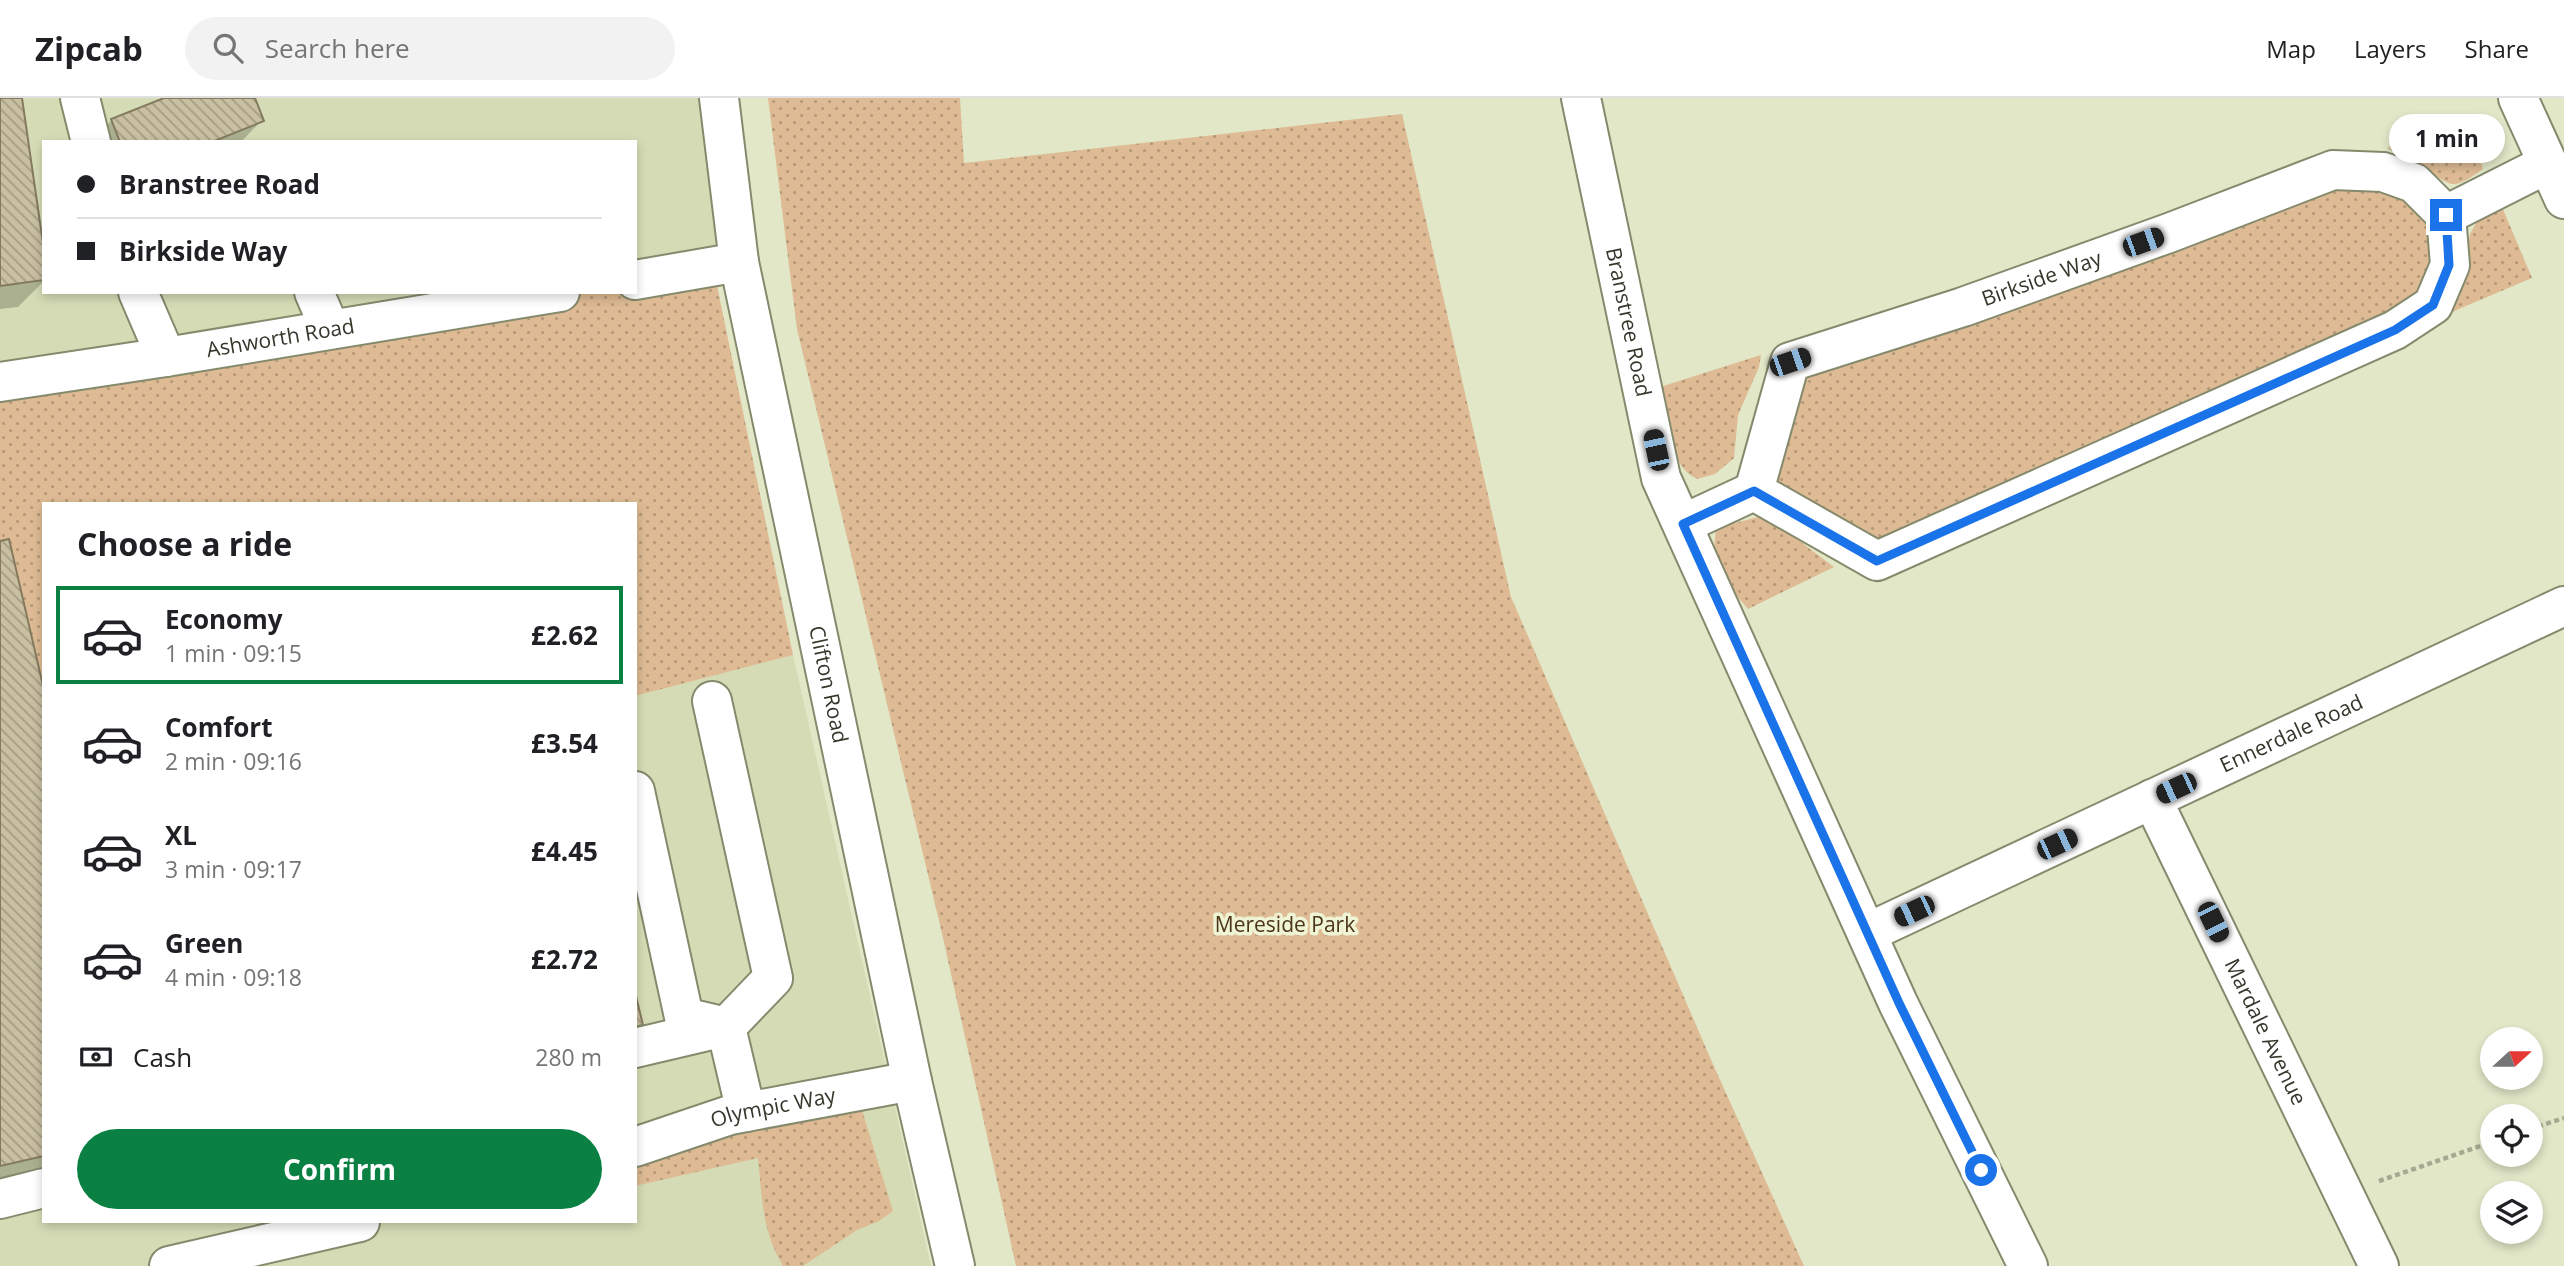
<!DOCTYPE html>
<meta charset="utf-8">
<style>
body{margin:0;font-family:"Open Sans",sans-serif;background:#f2f2f2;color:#202124;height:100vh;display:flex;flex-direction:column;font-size:26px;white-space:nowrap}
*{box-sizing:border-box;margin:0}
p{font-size:23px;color:#757577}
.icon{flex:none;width:38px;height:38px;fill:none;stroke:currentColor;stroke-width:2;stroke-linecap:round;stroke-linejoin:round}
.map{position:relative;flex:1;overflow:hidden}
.side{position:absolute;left:42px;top:404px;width:595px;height:721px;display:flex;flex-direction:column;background:#fff;border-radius:0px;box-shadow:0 4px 10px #0003}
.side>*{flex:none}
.hud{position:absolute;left:42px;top:42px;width:595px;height:154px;border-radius:0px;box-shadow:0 4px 10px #0003;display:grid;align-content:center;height:154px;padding:0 35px;background:#fff}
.needle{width:46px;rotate:69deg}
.fabs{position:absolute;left:2480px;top:929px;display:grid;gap:14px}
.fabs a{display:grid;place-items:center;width:63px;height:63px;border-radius:50%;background:#fff;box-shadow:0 4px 10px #0003;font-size:35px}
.end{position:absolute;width:32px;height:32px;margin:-16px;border:9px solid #1a73e8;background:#fff;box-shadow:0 0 0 4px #fff}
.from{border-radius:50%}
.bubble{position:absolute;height:49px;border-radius:24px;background:#fff;box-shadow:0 4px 10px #0003;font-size:23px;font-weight:700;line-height:49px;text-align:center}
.car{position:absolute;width:21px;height:42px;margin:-21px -10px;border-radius:9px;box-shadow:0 0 5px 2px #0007;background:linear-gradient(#222 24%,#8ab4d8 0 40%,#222 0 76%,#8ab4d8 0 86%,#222 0)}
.hud b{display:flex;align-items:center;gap:24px;height:66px;font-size:26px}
.hud b+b{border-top:2px solid #e0e0e0}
.hud i{width:18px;height:18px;background:#202124}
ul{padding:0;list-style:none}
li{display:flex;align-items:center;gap:21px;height:98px;margin:0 14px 10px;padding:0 21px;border:4px solid transparent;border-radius:0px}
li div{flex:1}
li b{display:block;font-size:26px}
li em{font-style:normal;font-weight:700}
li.on{border-color:#0b8043}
li>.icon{width:63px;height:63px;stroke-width:1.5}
h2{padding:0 35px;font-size:32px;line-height:84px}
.pay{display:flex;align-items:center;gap:18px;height:77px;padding:0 35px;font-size:26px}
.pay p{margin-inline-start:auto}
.button{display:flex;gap:14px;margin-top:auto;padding:14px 35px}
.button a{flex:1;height:80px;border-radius:42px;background:#0b8043;color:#fff;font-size:28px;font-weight:700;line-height:80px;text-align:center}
header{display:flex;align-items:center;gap:42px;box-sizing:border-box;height:98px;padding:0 35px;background:#fff;border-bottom:2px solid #e0e0e0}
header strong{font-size:33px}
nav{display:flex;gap:38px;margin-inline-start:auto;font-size:24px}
.search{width:490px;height:63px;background:#f2f2f2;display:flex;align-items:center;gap:18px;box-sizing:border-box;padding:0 24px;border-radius:38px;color:#757577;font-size:26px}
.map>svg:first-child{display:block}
.built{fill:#d5dcb5}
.green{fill:url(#green-dots)}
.shadow{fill:#0003}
.building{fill:url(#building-back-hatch);stroke:#847b5f;stroke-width:2}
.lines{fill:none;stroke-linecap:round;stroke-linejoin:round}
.minor-casing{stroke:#858a6d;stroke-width:42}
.path{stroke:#a4a990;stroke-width:4.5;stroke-dasharray:5 3.5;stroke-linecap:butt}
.minor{stroke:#fff;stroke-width:38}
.route{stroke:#1a73e8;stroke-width:9}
.labels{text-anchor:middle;stroke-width:7;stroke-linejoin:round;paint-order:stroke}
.street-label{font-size:21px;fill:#34372a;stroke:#eef4d4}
.park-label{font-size:21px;fill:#4d3517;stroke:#eef4d4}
</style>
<header>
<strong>Zipcab</strong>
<div class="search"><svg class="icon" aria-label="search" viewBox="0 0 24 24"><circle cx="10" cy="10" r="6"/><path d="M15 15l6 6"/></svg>Search here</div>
<nav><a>Map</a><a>Layers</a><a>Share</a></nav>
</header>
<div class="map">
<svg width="2564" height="1168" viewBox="0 0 2564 1168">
<defs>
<pattern id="green-dots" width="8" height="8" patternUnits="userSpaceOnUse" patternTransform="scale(1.75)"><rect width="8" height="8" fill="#debb94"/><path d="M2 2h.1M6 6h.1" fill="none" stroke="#b59979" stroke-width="1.8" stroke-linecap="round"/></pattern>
<pattern id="building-back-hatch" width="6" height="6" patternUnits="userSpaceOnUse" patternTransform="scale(1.75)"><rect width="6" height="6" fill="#c9bfa1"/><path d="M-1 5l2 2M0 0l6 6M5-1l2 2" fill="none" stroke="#a49c83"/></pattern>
</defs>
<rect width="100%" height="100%" fill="#e1e7c7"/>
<path class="built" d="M 0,0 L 719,0 L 739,164 L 635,182 L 635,44 L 44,44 L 44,194 L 560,194 L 0,284 Z
M 9,441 L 44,592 L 44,1124 L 635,1124 L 635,598 L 793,557 L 931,1168 L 0,1168 L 0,443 Z"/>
<path class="green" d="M 768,0 L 960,0 L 964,65 L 1402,16 L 1511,499 L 1712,964 L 1804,1168 L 1016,1168 L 941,831 L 797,231 Z
M 2464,20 L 2483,71 C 2474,77 2462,87 2452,86 C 2446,86 2399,56 2387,50 Z
M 2333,72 L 2446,117 L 2433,207 L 1877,463 L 1754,393 L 1790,264 Z
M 2502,109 L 2532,180 L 2440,219 L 2460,198 L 2470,136 L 2479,120 Z
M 713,168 L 793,557 L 635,598 L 635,406 L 44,406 L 44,592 L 9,441 L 0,443 L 0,284 L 560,194 L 635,194 Z
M 1761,257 L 1759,269 L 1738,317 L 1734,360 L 1715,376 L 1697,381 C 1667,366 1665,319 1660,289 Z
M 1762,418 L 1786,433 L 1834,469 L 1748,511 L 1731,491 L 1714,451 L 1716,430 Z
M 862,1012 L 893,1113 L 879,1123 L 857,1132 L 803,1168 L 783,1168 C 762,1134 762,1099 758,1060 L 635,1088 L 635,1062 L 758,1025 Z"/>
<path class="shadow" d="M 0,0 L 21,0 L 44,165 L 44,183 L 18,209 L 0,211 Z
M 168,0 L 253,0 L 262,22 L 241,44 L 91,44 L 112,22 Z
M 0,444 L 44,599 L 44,1079 L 0,1089 Z"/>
<path class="building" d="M 0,0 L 22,0 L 44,152 L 44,182 L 0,188 Z
M 164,0 L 255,0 L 264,23 L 212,44 L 120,44 L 111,21 Z
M 9,441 L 44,592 L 44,1058 L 0,1068 L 0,443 Z
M 635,894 L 643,927 L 635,929 Z"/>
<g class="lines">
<g class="minor-casing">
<g id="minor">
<path d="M 80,0 L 91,44"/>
<path id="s1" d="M 719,0 L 739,164 L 912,983 L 955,1168"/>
<path id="s2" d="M 1581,0 L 1661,380 L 1898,905 L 2028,1168"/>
<path d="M 2518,0 L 2564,101"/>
<path d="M 635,182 L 739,164"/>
<path d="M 138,194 L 166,259"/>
<path d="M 314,194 L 330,231"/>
<path id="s3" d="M 0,284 L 166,259 L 560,194"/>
<path id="s4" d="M 1754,393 L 1790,264 L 1963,209 L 2169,135 L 2333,72 L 2383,74 L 2414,85 L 2446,117"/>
<path d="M 1683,426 L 1754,393 L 1877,463 L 2395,232 L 2433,207 L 2450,167 L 2446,117 L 2547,66"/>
<path d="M 712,603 L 773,880 L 726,929 L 746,1014"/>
<path d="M 635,693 L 684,919 L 726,929"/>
<path id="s5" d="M 2152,701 L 2379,1168"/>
<path id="s6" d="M 1867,835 L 2564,508"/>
<path d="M 635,950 L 720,930"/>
<path id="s7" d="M 635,1049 L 730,1017 L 912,983"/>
<path d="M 0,1101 L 44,1090"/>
<path d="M 169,1168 L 360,1124"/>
</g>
</g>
<path class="path" d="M 2530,1031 L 2564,1020
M 2379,1083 L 2492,1044"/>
<use href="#minor" class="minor"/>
</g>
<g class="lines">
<path class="route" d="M 1981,1072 L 1899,905 L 1683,426 L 1754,393 L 1877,463 L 2395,232 L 2433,207 L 2449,167 L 2446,117"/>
</g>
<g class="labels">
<g class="street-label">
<text dy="7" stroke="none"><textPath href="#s4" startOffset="399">Birkside Way</textPath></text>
<text dy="7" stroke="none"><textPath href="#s2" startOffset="229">Branstree Road</textPath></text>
<text dy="7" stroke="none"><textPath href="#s3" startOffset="284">Ashworth Road</textPath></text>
<text dy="7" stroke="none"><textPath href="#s1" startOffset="597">Clifton Road</textPath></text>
<text dy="7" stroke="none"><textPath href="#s6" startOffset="469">Ennerdale Road</textPath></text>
<text dy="7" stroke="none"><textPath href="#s5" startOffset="259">Mardale Avenue</textPath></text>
<text dy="7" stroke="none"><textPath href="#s7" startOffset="144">Olympic Way</textPath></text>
</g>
<g class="park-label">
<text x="1285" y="834">Mereside Park</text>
</g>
</g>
</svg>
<div class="fabs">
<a><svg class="needle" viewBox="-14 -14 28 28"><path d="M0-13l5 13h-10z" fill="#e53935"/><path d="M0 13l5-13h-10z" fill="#757577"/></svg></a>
<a><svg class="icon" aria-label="locate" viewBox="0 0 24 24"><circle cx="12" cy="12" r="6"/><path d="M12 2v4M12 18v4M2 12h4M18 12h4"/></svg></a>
<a><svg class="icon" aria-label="layers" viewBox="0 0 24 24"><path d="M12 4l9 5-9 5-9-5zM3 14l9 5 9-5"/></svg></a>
</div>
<i class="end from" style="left:1981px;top:1072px"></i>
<i class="end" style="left:2446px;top:117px"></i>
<div class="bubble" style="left:2389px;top:16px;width:116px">1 min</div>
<i class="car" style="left:2143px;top:144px;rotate:70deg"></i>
<i class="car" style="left:1790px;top:264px;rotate:71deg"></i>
<i class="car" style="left:1656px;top:352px;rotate:348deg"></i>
<i class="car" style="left:2176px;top:690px;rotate:245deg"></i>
<i class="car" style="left:2057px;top:746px;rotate:65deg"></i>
<i class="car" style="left:1914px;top:813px;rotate:245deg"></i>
<i class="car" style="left:2213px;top:824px;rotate:154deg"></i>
<div class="hud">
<b><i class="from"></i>Branstree Road</b>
<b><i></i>Birkside Way</b>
</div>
<section class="side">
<h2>Choose a ride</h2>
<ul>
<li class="on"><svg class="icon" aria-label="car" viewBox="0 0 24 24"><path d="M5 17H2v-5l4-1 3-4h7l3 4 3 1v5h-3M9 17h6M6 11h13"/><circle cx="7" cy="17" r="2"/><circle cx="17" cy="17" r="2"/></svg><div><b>Economy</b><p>1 min · 09:15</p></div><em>£2.62</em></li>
<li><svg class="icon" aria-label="car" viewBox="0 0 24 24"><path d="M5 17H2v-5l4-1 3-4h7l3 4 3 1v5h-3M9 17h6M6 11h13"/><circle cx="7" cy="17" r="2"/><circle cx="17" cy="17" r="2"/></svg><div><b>Comfort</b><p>2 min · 09:16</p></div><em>£3.54</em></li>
<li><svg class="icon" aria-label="car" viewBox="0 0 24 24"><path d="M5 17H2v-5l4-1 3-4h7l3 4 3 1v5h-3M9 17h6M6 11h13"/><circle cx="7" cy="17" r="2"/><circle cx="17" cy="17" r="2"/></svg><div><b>XL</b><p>3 min · 09:17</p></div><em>£4.45</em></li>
<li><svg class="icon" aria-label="car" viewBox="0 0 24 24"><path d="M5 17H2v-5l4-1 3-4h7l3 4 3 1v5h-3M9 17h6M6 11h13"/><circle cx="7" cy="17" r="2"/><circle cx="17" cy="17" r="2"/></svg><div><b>Green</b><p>4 min · 09:18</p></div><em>£2.72</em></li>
</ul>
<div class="pay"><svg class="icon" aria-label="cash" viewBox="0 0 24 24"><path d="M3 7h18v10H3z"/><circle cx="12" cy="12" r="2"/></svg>Cash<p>280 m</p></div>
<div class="button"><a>Confirm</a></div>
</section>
</div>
